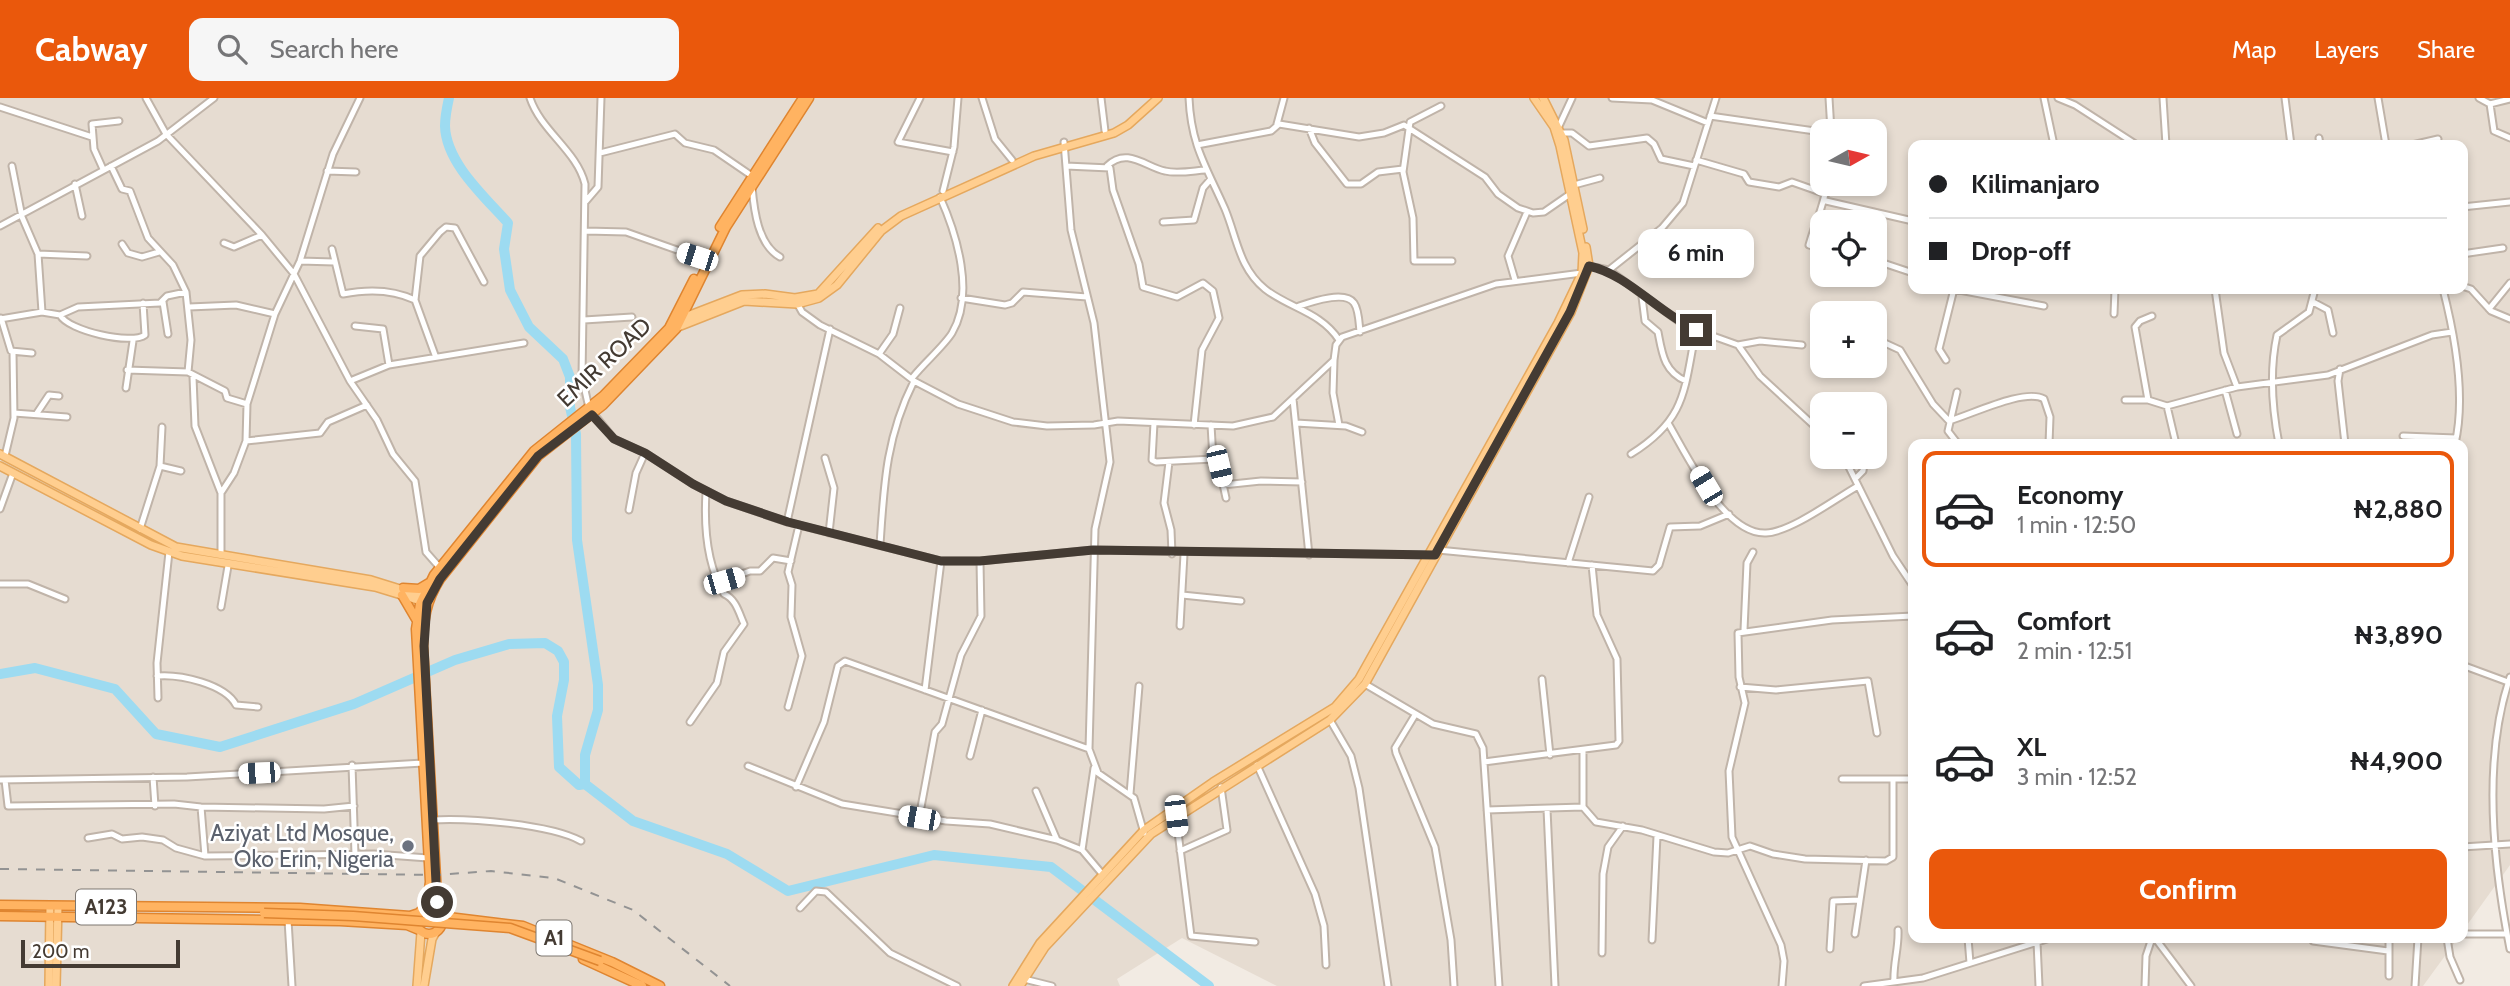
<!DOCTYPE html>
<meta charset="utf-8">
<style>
body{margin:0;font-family:Cabin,sans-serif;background:#f6f6f6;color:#202124;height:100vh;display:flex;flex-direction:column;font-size:26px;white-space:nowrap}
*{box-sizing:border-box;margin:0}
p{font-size:23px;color:#757577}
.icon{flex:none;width:38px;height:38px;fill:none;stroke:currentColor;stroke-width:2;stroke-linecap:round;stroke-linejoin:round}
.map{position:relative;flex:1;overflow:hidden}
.side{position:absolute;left:1908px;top:341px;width:560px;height:504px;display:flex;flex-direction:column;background:#fff;border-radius:14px;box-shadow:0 4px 10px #0003}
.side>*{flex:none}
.banner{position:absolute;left:1908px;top:42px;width:560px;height:154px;border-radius:14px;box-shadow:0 4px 10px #0003;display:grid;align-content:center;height:154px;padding:0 21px;background:#fff}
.needle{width:46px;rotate:82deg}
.tools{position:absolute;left:1810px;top:21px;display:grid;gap:14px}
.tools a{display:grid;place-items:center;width:77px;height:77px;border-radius:14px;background:#fff;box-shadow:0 4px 10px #0003;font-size:35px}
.scale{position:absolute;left:21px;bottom:18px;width:159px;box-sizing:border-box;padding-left:7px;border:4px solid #443b33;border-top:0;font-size:19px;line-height:24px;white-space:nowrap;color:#443b33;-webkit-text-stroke:5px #fff;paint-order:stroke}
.end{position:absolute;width:32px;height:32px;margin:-16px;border:9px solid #443b33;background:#fff;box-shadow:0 0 0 4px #fff}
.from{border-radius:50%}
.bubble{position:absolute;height:49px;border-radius:14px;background:#fff;box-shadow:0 4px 10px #0003;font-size:23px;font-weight:700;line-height:49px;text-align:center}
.car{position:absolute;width:21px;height:42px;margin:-21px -10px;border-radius:9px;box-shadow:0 0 5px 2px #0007;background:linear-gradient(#fff 24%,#345 0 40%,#fff 0 76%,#345 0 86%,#fff 0)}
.banner b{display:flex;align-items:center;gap:24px;height:66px;font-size:26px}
.banner b+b{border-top:2px solid #e0e0e0}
.banner i{width:18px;height:18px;background:#202124}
ul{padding:12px 0 0;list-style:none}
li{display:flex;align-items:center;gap:21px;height:116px;margin:0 14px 10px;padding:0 7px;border:4px solid transparent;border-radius:14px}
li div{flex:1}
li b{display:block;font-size:26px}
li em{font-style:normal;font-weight:700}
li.selected{border-color:#ea580c}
li>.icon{width:63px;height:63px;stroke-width:1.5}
.cta{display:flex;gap:14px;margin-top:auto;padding:14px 21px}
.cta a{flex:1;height:80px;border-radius:14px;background:#ea580c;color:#fff;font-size:28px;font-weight:700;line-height:80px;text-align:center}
header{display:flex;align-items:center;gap:42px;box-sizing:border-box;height:98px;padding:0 35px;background:#ea580c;color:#fff}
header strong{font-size:33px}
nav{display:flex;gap:38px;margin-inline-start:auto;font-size:24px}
.search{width:490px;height:63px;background:#f6f6f6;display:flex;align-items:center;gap:18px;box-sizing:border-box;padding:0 24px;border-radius:14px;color:#757577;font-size:26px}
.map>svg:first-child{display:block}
.residential{fill:#e6dcd1;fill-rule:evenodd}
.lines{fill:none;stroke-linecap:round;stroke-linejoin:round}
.river{stroke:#9ddbf1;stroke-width:10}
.minor-casing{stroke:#c0b4a9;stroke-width:9}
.major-casing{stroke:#e5a85e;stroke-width:10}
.highway-casing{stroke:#df8530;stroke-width:11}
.minor{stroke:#fff;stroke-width:5}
.major{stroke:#ffce8f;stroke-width:7}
.highway{stroke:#ffb361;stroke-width:8}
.rail{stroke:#939393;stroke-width:2;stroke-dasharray:9 9;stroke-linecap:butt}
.highway-bridge-casing{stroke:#df8530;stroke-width:11;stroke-linecap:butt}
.highway-bridge{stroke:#ffb361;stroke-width:8}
.route{stroke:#443b33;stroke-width:9}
.worship-dot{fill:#6b7280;stroke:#fff;stroke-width:2.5}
.labels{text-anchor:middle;stroke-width:5;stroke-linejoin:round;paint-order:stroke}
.shield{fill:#fff;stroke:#7c7670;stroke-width:2}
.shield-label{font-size:21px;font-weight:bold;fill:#443b33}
.street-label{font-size:23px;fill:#443b33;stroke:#fff}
.worship-label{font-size:23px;fill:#5b616d;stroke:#fff;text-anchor:end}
</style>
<header>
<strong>Cabway</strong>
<div class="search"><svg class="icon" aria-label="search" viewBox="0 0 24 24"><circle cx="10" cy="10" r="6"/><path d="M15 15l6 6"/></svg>Search here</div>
<nav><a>Map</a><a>Layers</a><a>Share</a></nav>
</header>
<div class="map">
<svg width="2510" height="888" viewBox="0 0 2510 888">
<rect width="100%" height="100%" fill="#f2ebe3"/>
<path class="residential" d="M 0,0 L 2510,0 L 2510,767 L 2462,834 L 2462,346 L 1913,346 L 1913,840 L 2458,840 L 2423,888 L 1277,888 L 1182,840 L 1117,881 L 1120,888 L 0,888 ZM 1822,33 L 1874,33 L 1874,86 L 1822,86 ZM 1913,47 L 2462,47 L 2462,191 L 1913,191 ZM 1822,124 L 1874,124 L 1874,177 L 1822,177 ZM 1822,215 L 1874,215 L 1874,268 L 1822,268 ZM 1822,306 L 1874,306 L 1874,359 L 1822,359 Z"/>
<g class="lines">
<path class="river" d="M 449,0 C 447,9 445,19 445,28 C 446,65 485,99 508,125 L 504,151 L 510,192 L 529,229 L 563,261 L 570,279 L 570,309 L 576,336 L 577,442 L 598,587 L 598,612 L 585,657 L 585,686
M 0,576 L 35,570 L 115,591 L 156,636 L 220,649 L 354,606 L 455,562 L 509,546 L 545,545 L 558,553 L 564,564 L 564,582 L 557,618 L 559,669 L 579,687 L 585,686 L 633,723 L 727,756 L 788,793 L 934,757 L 1051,769 L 1209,888"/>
<g class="minor-casing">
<path id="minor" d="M 146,0 L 166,36 L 262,137 L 294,176 L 350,283 L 377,322 L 393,356 L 415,383 L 426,454 L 441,471
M 530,0 C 541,33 577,53 585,86 L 582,279 L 589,310 L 614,341 L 645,355 L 693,386 L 726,403 L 787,424 L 941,463 L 980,463 L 1093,452 L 1431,457
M 920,0 L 898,44 L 953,54
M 982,0 L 995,41 L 1012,62
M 1101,0 L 1105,33
M 1189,0 C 1191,48 1207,70 1225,111 C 1237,140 1239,170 1265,191 C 1289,210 1321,214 1339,242
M 1612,0 L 1652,2 L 1708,25
M 1829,0 L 1831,33
M 2044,0 L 2054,47
M 2058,0 L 2075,7 L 2137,47
M 2163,0 L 2166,47
M 2285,0 L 2291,47
M 2378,0 L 2386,47
M 2479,0 L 2490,6 L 2510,1
M 2490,6 L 2494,33 L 2510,40
M 1441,8 L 1410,24 L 1403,74 L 1413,120 L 1414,163 L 1452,163
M 0,9 L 92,39
M 1710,18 L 1822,34
M 1277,26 L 1284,0
M 1559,28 L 1572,0
M 1309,30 L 1315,45 L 1347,86 L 1361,86 L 1378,74 L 1403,71
M 1561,35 L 1572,35 L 1589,48 L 1647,40 L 1654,46 L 1661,61 L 1694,68
M 2319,40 L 2320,47
M 1064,44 L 1071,132 L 1094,225 L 1110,364 L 1095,431 L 1089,651 L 1098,675 L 1134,700 L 1144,735
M 1197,47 L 1271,33 L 1279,26 L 1359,39 L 1384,35 L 1404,27 L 1485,79 L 1498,96 L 1518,110 L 1533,115 L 1544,114 L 1570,96
M 2412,47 L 2438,41
M 600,55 L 675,36 L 685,45 L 714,52 L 752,78
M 1696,62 L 1744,76 L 1749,84 L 1779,89 L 1792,84 L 1826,96
M 12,68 L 22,119 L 38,156 L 42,214
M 111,68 L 122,91 L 130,93 L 148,140 L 173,167 L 186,194 L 191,242 L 188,274
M 1066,68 L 1110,70 L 1113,92 L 1139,166 L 1143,189 L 1177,199 L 1203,185 L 1213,193 L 1219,220 L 1202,252 L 1194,327
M 1107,68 C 1127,48 1147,70 1165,73 C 1177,76 1192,73 1205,72
M 103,71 L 94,51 L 92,26 L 119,23
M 327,73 L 356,74
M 75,86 L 82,118
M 1574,87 L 1600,80
M 752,89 C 754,112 758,147 780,159
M 943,93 L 954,49 L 958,0
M 586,103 L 598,89 L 601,0
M 1826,103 L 1913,123
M 2462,109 L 2510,104
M 1163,124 L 1194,122 L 1203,90 L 1210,82
M 0,128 L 158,43 L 214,0
M 586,133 L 626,134 L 697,159 L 702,165
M 224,145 L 234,149 L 262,137
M 122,146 L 128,155 L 142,159 L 159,154
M 332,151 L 343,196 C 368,191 392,191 415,202
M 1822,151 L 1809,147 C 1815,125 1824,108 1827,86
M 38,156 L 87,158
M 2462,156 L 2503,150
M 1874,162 L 1913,175
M 300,163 L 334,164
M 1588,168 L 1609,172 L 1685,228 L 1738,247 L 1760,278 L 1822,335
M 1609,172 L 1662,130 L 1683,105 L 1716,0
M 1515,182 L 1508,158 L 1527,114
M 2462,188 L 2471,191 L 2491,213 L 2510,221
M 2215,191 L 2224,255 L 2237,289
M 2443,191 C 2455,238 2466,299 2455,346
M 1642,199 L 1645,223 L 1658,234 C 1662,255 1664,274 1686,283
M 961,200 L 1005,207 L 1012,205 L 1023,194 L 1087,199
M 163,204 L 168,236
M 2313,204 L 2328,212 L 2333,235
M 797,205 L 802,214 L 820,227 L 879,256 L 914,283 L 958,306 L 1013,324 L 1047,328 L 1094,327 L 1118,323 L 1233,328 L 1273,319 L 1334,262 L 1336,247 L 1342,239 L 1496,186 L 1582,175
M 1299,208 C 1311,204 1345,192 1354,205 C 1359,212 1359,225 1360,234
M 189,209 L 236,207 L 275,216
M 2489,211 L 2510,185
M 2114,216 L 2115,191
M 60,217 C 68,233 132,247 145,237 L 143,205
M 1,220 L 11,253 L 32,255
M 0,221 L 42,214 L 60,217 L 78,209 L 160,205 L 167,198 L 186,194
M 584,222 L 632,219
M 355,228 L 383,231 L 389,267
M 1874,240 L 1900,252 L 1933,306 L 1949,323 C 1973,316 2025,290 2044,301 L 2050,319 L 2049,346
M 1738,247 L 1760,243 L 1802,247
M 879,256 L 893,236 L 900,210
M 435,257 L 415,202 L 420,158 L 440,134 L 446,129 L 455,130 L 484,184
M 1334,262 L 1333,295 L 1339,327
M 1946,262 L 1939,251 L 1954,191 L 2044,208
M 2340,271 L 2338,283 L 2345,346
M 127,272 L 188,274 L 225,293 L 227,300 L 247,306
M 193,279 L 195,328 L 221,395
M 913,279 C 924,265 944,248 952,235 C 975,196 957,137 940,99
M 350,283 L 389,267 L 524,245
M 126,290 L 133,243
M 2225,292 L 2237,336
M 1957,294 L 1948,333 L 1958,346
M 1293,301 L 1309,457
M 2125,302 L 2148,302 L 2167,308 L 2237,289 L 2328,277 L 2432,237 L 2452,234
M 2148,302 L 2135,229 L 2140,223 L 2152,218
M 2167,308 L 2176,346
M 14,315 L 67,319
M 37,315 L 49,297 L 59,298
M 1154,325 L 1152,362 L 1156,364 L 1213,361 L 1211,327
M 1296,325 L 1346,328 L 1362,334
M 1668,325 C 1687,357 1724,437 1766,435 C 1791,434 1835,401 1858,388
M 2403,338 L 2456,340
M 246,343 L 320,335 L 328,324 L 367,307
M 2279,346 C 2272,310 2269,274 2277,237 L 2309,214 L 2315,191
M 1631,356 C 1687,321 1684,292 1696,232
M 5,358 L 14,320 L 13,254
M 1844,359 L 1893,458 L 1913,488
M 825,360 L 834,390 L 829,435
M 1213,361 L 1219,368 L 1226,400
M 1169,364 L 1164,405 L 1171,432 L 1172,456
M 160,368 L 162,329
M 1855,381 L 1863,373 L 1865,359
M 1223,387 L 1261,383 L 1302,384
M 0,411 L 13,375
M 629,412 L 636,375 L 645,355
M 787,424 L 830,231
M 140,431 L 160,368 L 181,373
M 880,447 C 884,386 886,339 914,283
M 1438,452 L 1653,473 L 1659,467 L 1670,429 L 1700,428 L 1729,416
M 221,457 L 221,395 L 234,375 L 246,343 L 247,306 L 275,216 L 300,163 L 333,56 L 360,0
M 1568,465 L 1589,399
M 717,485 L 750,473 L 760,473 L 773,460 L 791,463
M 0,486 L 28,486 L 65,501
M 1182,497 L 1241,503
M 221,509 L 228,468
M 1180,528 L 1184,456
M 1744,532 L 1747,465 L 1753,454
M 2462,567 L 2508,584
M 157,578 C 180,576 225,586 236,607 L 258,609
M 2510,579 C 2482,662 2493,766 2510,851
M 1542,581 L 1550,657
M 1365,586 L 1433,626 L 1476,636 L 1483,650 L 1499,888
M 1740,589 L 1776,592 L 1868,583 L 1877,635
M 925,592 L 941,463
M 158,600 L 157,565 L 169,454
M 788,609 L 802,558 L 791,519 L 792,487 L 788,474 L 799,427
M 1415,617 L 1395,650 L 1396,655 L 1435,749 L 1451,842 L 1454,888
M 1330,622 L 1351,658 L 1359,690 L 1388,888
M 690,624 L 717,585 L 724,554 L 744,526 C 739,515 736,501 724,496 C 707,467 704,427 706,394
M 970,658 L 982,612
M 1484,664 L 1616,647 L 1619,643 L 1617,561 L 1597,517 L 1592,467
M 352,667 L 355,757
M 1257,667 L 1315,796 L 1324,828 L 1326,867
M 748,668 L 842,706 L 946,723 L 990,726 L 1057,742
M 1094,670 L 1082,752 L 1103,777
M 153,679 L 155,708
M 1842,681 L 1913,681
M 0,682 L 187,679 L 423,665
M 5,682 L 8,708 L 174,706 L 201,709 L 324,711 L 354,708
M 796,689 L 824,624 L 838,568 L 845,563 L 1089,651
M 1036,693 L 1057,742 L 1082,752
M 1130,696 L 1139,588
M 201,709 L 205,758 L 374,756 L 428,760
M 1583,709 L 1596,724 L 1642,732 L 1714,754 L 1728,755 L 1750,748 L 1773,756 L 1805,761 L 1886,763 L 1893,759 L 1893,682
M 1547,711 L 1555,888
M 1487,712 L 1583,709 L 1583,653
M 1176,718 L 1191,838 L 1255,844
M 919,720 L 935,634 L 942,626 L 961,557 L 981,518 L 980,463
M 432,722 C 469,720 550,726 581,743
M 88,740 L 112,736 L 122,741 L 142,739 L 163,742 L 176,750 L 205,758
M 2462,749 L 2510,746
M 1180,753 L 1227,732 L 1221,689
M 800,810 L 816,793 L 826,794 L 890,855 L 957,888
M 288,822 L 292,888
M 1855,836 L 1866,762
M 2462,836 L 2507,836
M 1968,840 L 1970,865
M 2155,840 L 2191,888
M 2447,840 L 2450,859 L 2460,882
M 1652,842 L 1657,738
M 2313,843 L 2388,853
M 2037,844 L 2039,888
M 1830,851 L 1833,803 L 1860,802
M 1602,855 L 1603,776 L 1608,749 L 1623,728
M 2389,878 L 2389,840
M 1024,881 L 1052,888
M 1894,884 C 1893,865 1899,850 1898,832
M 1782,888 L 1784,863 L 1781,847 L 1732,739 L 1729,673 L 1745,605 L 1739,579 L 1738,535 L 1832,522 L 1913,518
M 1864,888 L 1923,880 L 2050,840
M 2145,888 L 2146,858 L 2152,840
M 2415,888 L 2418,840"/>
</g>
<g class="major-casing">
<path id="major" d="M 1543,0 L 1564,42 L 1583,131
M 677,222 L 742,197 L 765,196 L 795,200 L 818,196 L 878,130
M 673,231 L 744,203 L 797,206 L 819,200 L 837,187 L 881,133 L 901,118 L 1034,58 L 1114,35 L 1128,27 L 1158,0
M 0,356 L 176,449 L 371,482 L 429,500
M 0,368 L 151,447 L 182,458 L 375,489 L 424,504
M 49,888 L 50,808
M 56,888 L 58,808
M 417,888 L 421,834
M 424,888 L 432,841 L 436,834
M 1013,888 L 1040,845 L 1144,732 L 1213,684 L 1335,609 L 1359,581 L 1558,225 L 1582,175 L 1583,155 L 1560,48 L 1554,29 L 1534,0
M 1020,888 L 1045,849 L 1151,736 L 1330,622 L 1365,586 L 1571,214 L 1589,168 L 1586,149"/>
</g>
<g class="highway-casing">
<path id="highway" d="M 720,129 L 803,0
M 403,490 L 419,491 L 429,485
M 402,497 L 416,521
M 0,807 L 300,810 L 410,818 L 419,815
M416 823a13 13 0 1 1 26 0a13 13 0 1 1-26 0Z
M 422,813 L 428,798 L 430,784 L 416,531 L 420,506 L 434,477 L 534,353 L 603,298 L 669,230 L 694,181
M 438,815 L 423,548 C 423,523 426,503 440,481 L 538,358 L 603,307 L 676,231 L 726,129 L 809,0
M 0,818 L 340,823 L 407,827 L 419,832
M 440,818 L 523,828 L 612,864 L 660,888
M 583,861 L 642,888"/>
</g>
<use href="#minor" class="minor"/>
<use href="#major" class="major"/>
<use href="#highway" class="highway"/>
<path class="rail" d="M 0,771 L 436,777 L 491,773 L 554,780 L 633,812 L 730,888"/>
<g class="highway-bridge-casing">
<path id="highway-bridge" d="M 264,815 L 353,818 L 510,830 L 600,863"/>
</g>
<use href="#highway-bridge" class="highway-bridge"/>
</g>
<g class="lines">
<path class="route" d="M 437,804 L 424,548 L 427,505 L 440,481 L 538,358 L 592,317 L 614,341 L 645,355 L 693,386 L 726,403 L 788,424 L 941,463 L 980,463 L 1093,452 L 1435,457 L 1570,214 L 1589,168 C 1627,176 1659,215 1696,232"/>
</g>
<circle class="worship-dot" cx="408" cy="748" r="7"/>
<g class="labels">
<g class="shield">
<rect x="76" y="791.5" width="60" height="35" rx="5"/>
<rect x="536.5" y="822.5" width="35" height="35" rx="5"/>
</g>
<g class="shield-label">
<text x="106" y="816">A123</text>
<text x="554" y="847">A1</text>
</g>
<g class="street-label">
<text transform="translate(604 264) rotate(-43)" y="8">EMIR ROAD</text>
</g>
<g class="worship-label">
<text x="394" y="743">Aziyat Ltd Mosque,<tspan x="394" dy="26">Oko Erin, Nigeria</tspan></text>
</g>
</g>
</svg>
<div class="tools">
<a><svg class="needle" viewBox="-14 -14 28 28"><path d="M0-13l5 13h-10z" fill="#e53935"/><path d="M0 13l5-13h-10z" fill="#757577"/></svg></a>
<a><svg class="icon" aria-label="locate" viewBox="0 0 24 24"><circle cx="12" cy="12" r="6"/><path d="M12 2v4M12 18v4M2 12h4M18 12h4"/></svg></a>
<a>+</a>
<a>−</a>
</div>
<div class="scale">200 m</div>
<i class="end from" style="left:437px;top:804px"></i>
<i class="end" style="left:1696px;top:232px"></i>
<div class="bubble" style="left:1638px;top:131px;width:116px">6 min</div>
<i class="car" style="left:697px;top:159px;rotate:288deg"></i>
<i class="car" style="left:1219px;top:368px;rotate:167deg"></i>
<i class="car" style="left:1706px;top:388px;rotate:329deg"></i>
<i class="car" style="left:724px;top:483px;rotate:74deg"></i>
<i class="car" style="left:259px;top:675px;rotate:267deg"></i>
<i class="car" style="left:1176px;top:718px;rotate:173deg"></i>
<i class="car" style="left:919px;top:720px;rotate:280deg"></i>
<div class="banner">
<b><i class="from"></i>Kilimanjaro</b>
<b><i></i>Drop-off</b>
</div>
<section class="side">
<ul>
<li class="selected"><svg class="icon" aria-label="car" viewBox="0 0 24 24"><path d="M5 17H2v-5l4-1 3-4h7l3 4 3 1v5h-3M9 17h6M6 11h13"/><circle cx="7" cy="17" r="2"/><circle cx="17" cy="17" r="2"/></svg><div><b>Economy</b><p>1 min · 12:50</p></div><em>₦2,880</em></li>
<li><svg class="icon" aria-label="car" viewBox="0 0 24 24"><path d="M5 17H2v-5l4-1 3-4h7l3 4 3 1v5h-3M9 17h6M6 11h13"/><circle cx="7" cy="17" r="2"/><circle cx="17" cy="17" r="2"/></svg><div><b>Comfort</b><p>2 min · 12:51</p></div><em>₦3,890</em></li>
<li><svg class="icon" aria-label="car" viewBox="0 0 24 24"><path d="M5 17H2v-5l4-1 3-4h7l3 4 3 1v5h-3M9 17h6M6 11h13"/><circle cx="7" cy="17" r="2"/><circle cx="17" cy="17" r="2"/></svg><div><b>XL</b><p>3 min · 12:52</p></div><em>₦4,900</em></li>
</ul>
<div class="cta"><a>Confirm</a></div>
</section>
</div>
